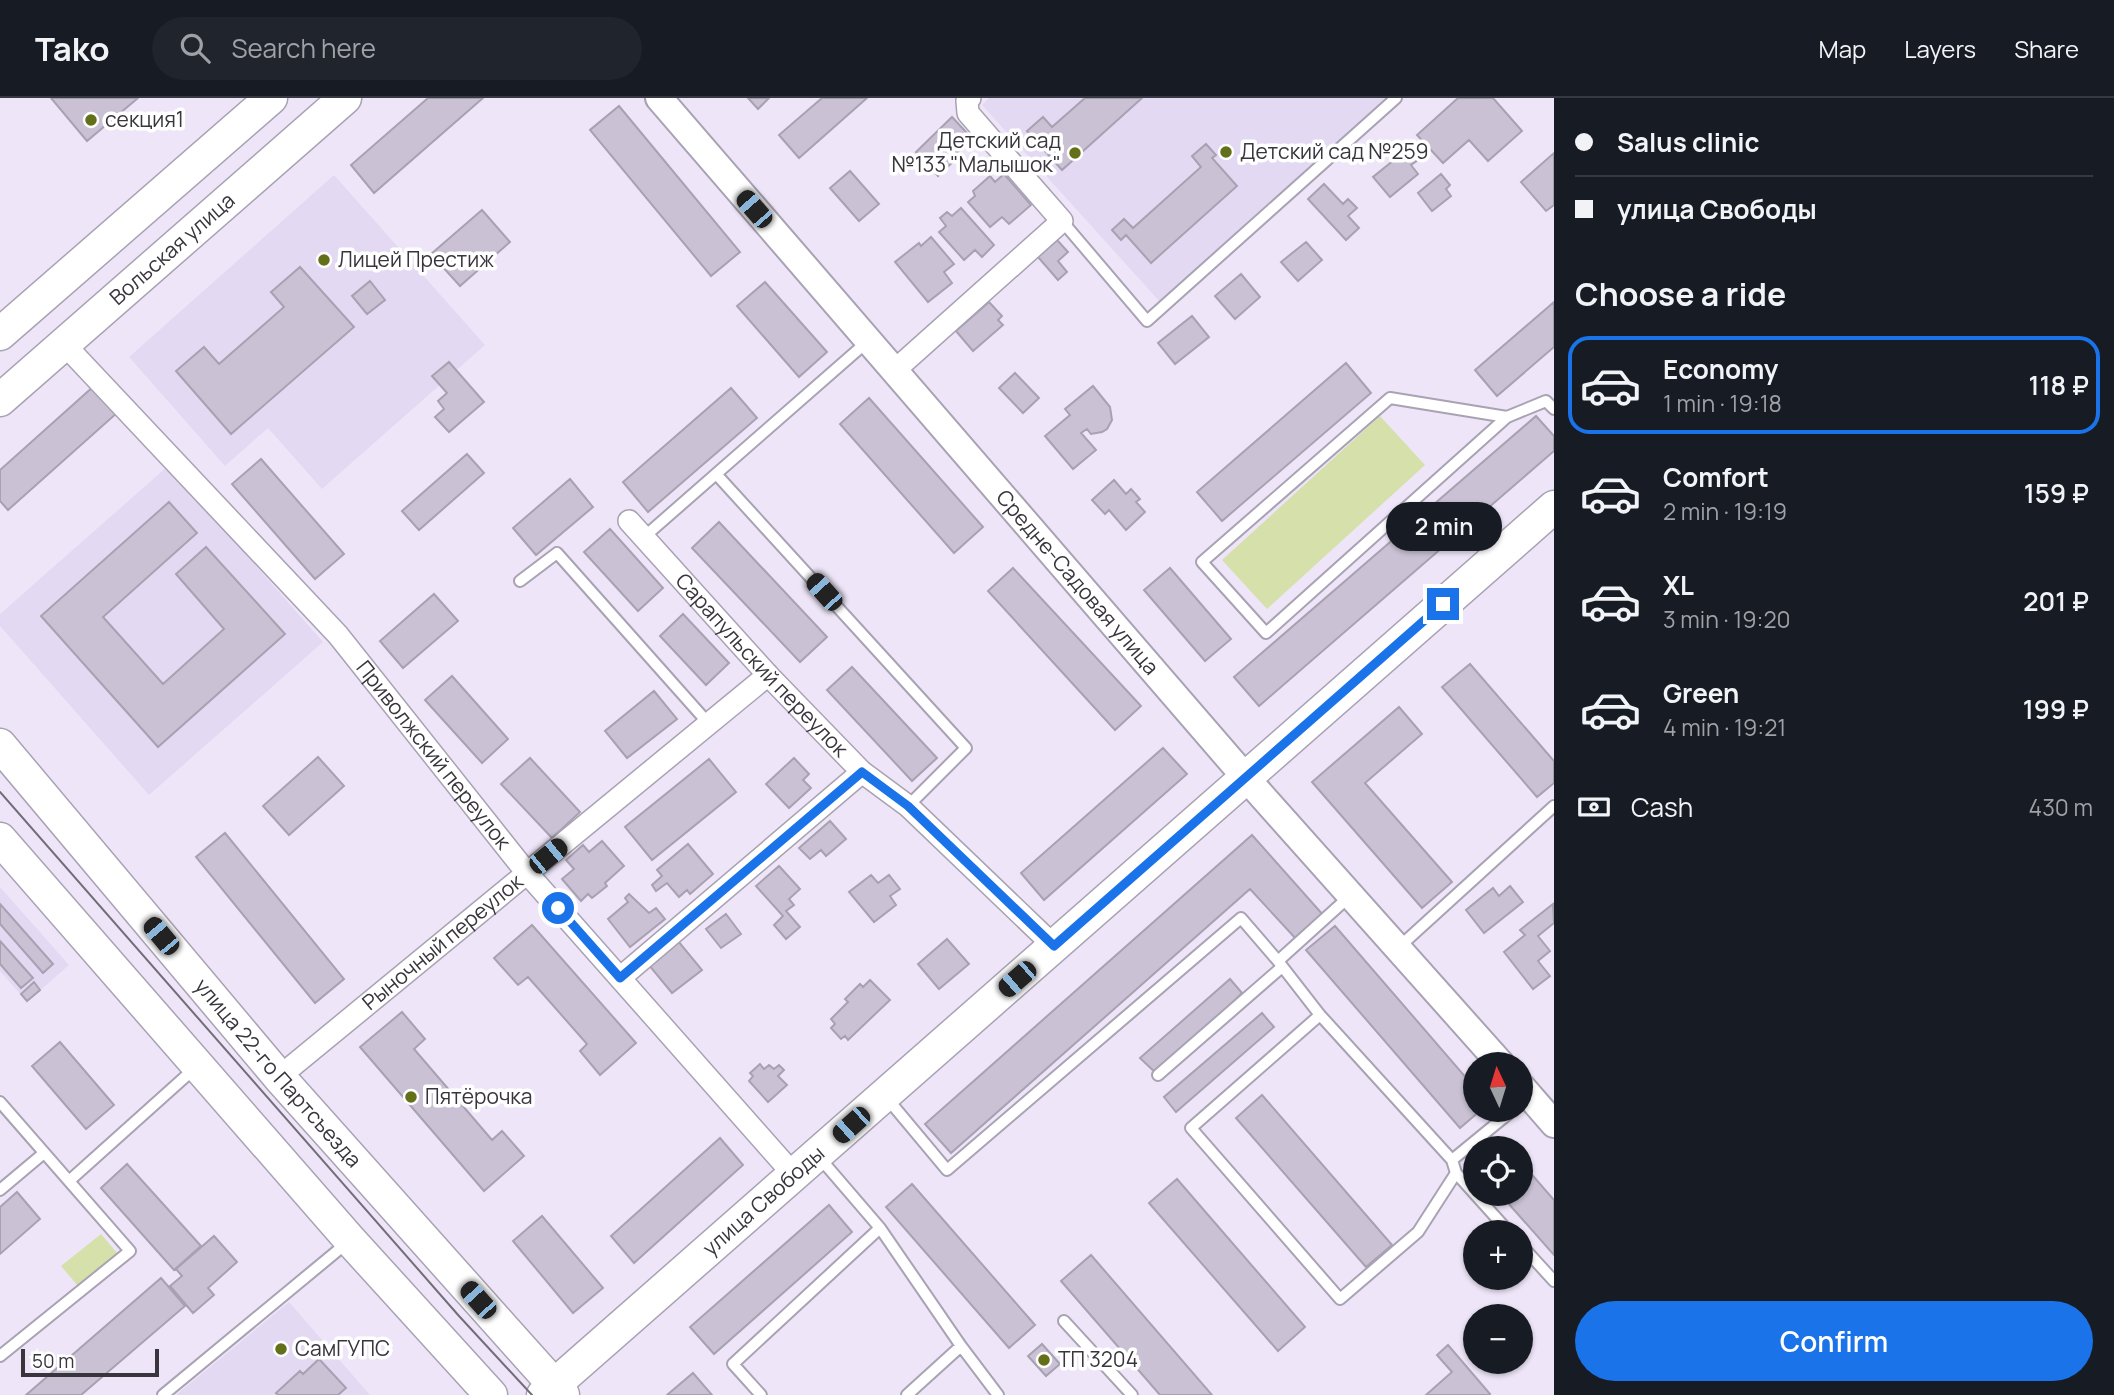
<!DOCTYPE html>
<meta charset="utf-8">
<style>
body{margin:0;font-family:Manrope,sans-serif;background:#20242c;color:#f1f3f6;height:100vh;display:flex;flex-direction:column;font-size:26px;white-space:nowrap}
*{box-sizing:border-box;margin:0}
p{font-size:23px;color:#9ea1a6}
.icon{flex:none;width:38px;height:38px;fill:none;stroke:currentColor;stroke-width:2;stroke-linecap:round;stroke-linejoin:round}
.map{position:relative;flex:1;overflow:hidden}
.side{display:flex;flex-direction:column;background:#171b24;width:560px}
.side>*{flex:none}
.top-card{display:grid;align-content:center;height:154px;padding:0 21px;background:#171b24}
.needle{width:46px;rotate:356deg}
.buttons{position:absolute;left:1463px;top:954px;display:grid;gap:14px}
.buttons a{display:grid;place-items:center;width:70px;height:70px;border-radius:50%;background:#171b24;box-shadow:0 2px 5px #0004;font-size:35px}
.scale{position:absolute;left:21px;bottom:18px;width:138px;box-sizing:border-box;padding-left:7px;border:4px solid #38353c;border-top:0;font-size:19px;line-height:24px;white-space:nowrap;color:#38353c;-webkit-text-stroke:5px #fff;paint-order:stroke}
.end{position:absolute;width:32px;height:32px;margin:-16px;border:9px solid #1a73e8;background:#fff;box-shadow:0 0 0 4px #fff}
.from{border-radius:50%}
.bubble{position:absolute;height:49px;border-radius:24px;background:#171b24;box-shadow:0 2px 5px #0004;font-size:23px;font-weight:600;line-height:49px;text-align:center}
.car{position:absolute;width:21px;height:42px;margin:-21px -10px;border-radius:9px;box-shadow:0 0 5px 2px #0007;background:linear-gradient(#222 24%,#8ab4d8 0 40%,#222 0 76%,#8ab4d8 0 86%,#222 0)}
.top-card b{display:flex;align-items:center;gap:24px;height:66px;font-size:26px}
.top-card b+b{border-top:2px solid #363941}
.top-card i{width:18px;height:18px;background:#f1f3f6}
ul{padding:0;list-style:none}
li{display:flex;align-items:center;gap:21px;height:98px;margin:0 14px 10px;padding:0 7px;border:4px solid transparent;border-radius:21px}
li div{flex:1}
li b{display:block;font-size:26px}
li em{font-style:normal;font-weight:600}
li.selected{border-color:#1a73e8}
li>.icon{width:63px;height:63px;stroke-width:1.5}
h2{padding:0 21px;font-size:32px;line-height:84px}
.pay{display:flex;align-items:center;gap:18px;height:77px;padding:0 21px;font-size:26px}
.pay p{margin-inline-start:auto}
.button{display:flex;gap:14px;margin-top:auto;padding:14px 21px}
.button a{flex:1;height:80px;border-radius:42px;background:#1a73e8;color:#fff;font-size:28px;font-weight:600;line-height:80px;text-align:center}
header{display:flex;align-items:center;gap:42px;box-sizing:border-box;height:98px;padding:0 35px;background:#171b24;border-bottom:2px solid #363941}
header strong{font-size:33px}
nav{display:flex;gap:38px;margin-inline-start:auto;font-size:24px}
.search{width:490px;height:63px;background:#20242c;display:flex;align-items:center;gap:18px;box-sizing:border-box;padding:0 24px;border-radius:38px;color:#9ea1a6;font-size:26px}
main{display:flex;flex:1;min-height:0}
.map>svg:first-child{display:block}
.built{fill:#e3d9f2}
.green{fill:#d5e0ab}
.building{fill:#cac2d4;stroke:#a8a1b2;stroke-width:2}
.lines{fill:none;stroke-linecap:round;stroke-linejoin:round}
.service-casing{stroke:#a9a2b3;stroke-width:14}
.minor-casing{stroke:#a9a2b3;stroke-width:24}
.tertiary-casing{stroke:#a9a2b3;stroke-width:30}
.secondary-casing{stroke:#a9a2b3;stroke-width:35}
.service{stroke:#fff;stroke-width:10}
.minor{stroke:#fff;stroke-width:21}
.tertiary{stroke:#fff;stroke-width:26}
.secondary{stroke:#fff;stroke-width:32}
.tram{stroke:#726d78;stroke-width:2}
.route{stroke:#1a73e8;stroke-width:9}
.poi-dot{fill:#646f19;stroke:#fff;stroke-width:2.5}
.labels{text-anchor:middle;stroke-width:7;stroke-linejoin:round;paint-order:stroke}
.poi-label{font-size:21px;fill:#38353c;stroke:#fff;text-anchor:start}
.street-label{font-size:21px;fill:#38353c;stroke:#fff}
</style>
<header>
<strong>Tako</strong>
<div class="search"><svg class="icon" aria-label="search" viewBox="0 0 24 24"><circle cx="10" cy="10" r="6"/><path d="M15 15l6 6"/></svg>Search here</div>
<nav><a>Map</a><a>Layers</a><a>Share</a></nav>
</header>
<main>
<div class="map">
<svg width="1554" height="1297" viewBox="0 0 1554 1297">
<rect width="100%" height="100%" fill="#eee6f8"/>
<path class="built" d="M 989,0 L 1388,0 L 1161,205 L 982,7 Z
M 334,77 L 485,247 L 322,391 L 268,330 L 225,368 L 129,259 Z
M 168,368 L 323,544 L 149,697 L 0,528 L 0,516 Z
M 0,789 L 69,867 L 27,904 L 0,873 Z
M 289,1204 L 370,1297 L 176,1297 Z"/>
<path class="green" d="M 1380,318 L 1425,367 L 1267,511 L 1222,462 Z
M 101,1136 L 118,1156 L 78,1188 L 61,1168 Z"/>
<path class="building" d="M 51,0 L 138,0 L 87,43 Z
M 428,0 L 483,0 L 374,95 L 351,67 Z
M 748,0 L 769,0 L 758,11 Z
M 822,0 L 867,0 L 799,60 L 779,37 Z
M 1085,0 L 1142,0 L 1062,72 L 1027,33 L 1043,19 L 1052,29 Z
M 1458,0 L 1493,0 L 1522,33 L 1488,63 L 1469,42 L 1443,65 L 1417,37 Z
M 619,8 L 740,154 L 711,178 L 590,32 Z
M 952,19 L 967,35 L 957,44 L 963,49 L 954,57 L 957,60 L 938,78 L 916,54 Z
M 1206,46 L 1216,57 L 1212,60 L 1237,88 L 1151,165 L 1126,137 L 1121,142 L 1112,132 L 1124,121 L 1133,130 L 1201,69 L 1192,58 Z
M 1404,54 L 1407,58 L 1412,55 L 1418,62 L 1411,67 L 1418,76 L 1390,99 L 1373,79 Z
M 1554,55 L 1554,107 L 1546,113 L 1521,84 Z
M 850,73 L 879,106 L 859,123 L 830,90 Z
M 1004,76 L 1031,107 L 1009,126 L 1002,119 L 990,129 L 968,104 L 975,98 L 973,93 L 990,78 L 995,84 Z
M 1441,76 L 1450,87 L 1446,91 L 1451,98 L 1432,113 L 1418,95 Z
M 1324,86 L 1343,106 L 1348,101 L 1357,110 L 1348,118 L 1359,130 L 1346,142 L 1308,101 Z
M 961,110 L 994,147 L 982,159 L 975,152 L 964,162 L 939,134 L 946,128 L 940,120 L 947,114 L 952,118 Z
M 482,112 L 510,144 L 460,188 L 431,156 Z
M 931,139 L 954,166 L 944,174 L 952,185 L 928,204 L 895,164 L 919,145 L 921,148 Z
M 1057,142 L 1068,154 L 1058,163 L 1067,174 L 1058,182 L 1038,159 Z
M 1306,144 L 1322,162 L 1298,183 L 1281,164 Z
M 300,169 L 354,229 L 231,336 L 176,273 L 204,249 L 219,266 L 284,209 L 271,194 Z
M 1241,176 L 1260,199 L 1235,221 L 1215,198 Z
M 370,183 L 385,202 L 367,216 L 352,198 Z
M 765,184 L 827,254 L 799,279 L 737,208 Z
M 989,204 L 1002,218 L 998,222 L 1003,227 L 973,253 L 956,233 Z
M 1554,204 L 1554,249 L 1497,298 L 1475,272 Z
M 1192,218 L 1209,239 L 1175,266 L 1158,245 Z
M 449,264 L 484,304 L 449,334 L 435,319 L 444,311 L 438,303 L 447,295 L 432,278 Z
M 1346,265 L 1371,295 L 1222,423 L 1197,394 Z
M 1015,275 L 1039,300 L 1023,315 L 999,290 Z
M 94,288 L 118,314 L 8,412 L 0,403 L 0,372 Z
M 1093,288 L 1110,309 L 1112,322 L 1107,331 L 1102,334 L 1091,336 L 1087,331 L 1081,335 L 1096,352 L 1073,371 L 1045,338 L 1070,317 L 1065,311 Z
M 731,290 L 757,320 L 648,414 L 623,384 Z
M 869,300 L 983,429 L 954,455 L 840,326 Z
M 1536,318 L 1554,338 L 1554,353 L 1259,608 L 1234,579 Z
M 467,356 L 484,375 L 419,432 L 402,413 Z
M 261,361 L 344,456 L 315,481 L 232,386 Z
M 570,381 L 593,409 L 536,457 L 513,430 Z
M 1114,382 L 1126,396 L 1131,391 L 1140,401 L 1136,404 L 1145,414 L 1126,432 L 1109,412 L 1105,416 L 1092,402 Z
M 169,404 L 197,435 L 103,519 L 163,586 L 224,531 L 176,476 L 206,449 L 285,536 L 158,649 L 41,518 Z
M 719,424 L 827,539 L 800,564 L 692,450 Z
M 610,431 L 663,490 L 638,513 L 584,454 Z
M 1013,470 L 1141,608 L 1115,632 L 988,493 Z
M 1170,470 L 1231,541 L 1205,563 L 1144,492 Z
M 434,496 L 458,523 L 403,570 L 380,543 Z
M 683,516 L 729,565 L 706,587 L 660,538 Z
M 1470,566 L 1554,663 L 1554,685 L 1537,699 L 1442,589 Z
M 852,569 L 937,660 L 912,683 L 827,592 Z
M 452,578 L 508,641 L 482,665 L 425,602 Z
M 654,593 L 677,621 L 627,660 L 605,633 Z
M 1399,609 L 1422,636 L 1365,685 L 1452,784 L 1422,810 L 1312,684 Z
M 1163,650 L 1187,676 L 1044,802 L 1021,775 Z
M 318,659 L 344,688 L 289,737 L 263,708 Z
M 530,660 L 580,714 L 552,740 L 501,686 Z
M 794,660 L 809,676 L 803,682 L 811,690 L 789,710 L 766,686 Z
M 709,661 L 736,694 L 652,762 L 625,729 Z
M 830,723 L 846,741 L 826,758 L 821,752 L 810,761 L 799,750 Z
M 225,735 L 344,881 L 315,905 L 196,759 Z
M 1252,737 L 1324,818 L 1297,842 L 1250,791 L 951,1055 L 925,1026 Z
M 602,743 L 624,768 L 605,785 L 607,788 L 592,800 L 588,796 L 581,803 L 562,781 L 574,771 L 566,762 L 583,747 L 589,754 Z
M 688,746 L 713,776 L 690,796 L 687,792 L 679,799 L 667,785 L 656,793 L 652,787 L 662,778 L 657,772 Z
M 779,768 L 800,791 L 789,801 L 794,807 L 786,813 L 800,829 L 786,841 L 774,827 L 783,818 L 756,788 Z
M 871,777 L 878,785 L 889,777 L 900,791 L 890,798 L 896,807 L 874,824 L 849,794 Z
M 1510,788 L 1523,804 L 1484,835 L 1466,812 L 1493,790 L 1499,798 Z
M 629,796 L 649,815 L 656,810 L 665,821 L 630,849 L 608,821 L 628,804 L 625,800 Z
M 0,806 L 53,866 L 43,875 L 0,826 Z
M 1553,806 L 1554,825 L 1538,838 L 1550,853 L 1538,863 L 1550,878 L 1533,891 L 1504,854 L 1525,837 L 1520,832 Z
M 726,816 L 741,836 L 721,850 L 706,831 Z
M 532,827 L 636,945 L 600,977 L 580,953 L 587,946 L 528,879 L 518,887 L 494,860 Z
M 1335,828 L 1475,990 L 1475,1012 L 1481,1012 L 1460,1030 L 1306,852 Z
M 947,841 L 969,866 L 939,891 L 918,866 Z
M 0,843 L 33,880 L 21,890 L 0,866 Z
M 678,843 L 702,872 L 672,895 L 648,866 Z
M 1230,881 L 1242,895 L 1158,977 L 1140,960 Z
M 870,882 L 890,902 L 848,942 L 845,938 L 841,941 L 831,930 L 835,926 L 831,921 L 848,904 L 845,901 L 860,886 L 863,889 Z
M 34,884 L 40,892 L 27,903 L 21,896 Z
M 402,914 L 425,941 L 414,951 L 492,1042 L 502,1033 L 524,1058 L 484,1093 L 360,949 Z
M 1262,915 L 1274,929 L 1176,1014 L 1164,999 Z
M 60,944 L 114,1007 L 86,1031 L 32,968 Z
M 760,966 L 764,971 L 769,967 L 774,971 L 779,967 L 784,972 L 778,978 L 787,987 L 768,1004 L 749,983 L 753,978 L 750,975 Z
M 1262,997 L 1392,1147 L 1366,1169 L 1236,1020 Z
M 720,1040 L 743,1067 L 634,1165 L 611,1138 Z
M 1521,1064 L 1554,1102 L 1554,1157 L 1500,1096 L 1521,1096 Z
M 127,1066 L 201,1148 L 174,1172 L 101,1090 Z
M 1177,1081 L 1305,1229 L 1278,1253 L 1149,1105 Z
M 912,1086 L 1035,1227 L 1009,1250 L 886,1109 Z
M 17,1094 L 40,1121 L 0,1156 L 0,1109 Z
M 829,1107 L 852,1134 L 714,1256 L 690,1229 Z
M 542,1118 L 603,1190 L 573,1215 L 513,1143 Z
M 214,1138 L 237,1164 L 208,1190 L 214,1197 L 193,1215 L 170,1188 L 182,1178 L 176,1171 Z
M 1091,1157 L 1212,1297 L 1160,1297 L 1061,1183 Z
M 161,1180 L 185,1208 L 81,1297 L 26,1297 Z
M 1042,1246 L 1060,1266 L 1046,1278 L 1028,1258 Z
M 1448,1247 L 1490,1296 L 1489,1297 L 1426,1297 L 1452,1274 L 1437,1257 Z
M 319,1261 L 346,1290 L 338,1297 L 278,1297 L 276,1295 L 300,1273 L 303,1276 Z
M 693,1275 L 712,1297 L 667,1297 Z"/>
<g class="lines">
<g class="service-casing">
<path id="service" d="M 1062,123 L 1147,223 L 1396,0
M 1507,319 L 1266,535 L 1202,464 L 1390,300 L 1507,319 L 1546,303 L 1554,311
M 717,377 L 966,650 L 908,708
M 644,439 L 868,243
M 520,483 L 557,455 L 709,626
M 1398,850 L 1554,708
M 1278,863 L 1320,917 L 1452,1062 L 1456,1075 L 1509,1134
M 1320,917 L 1191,1030 L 1340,1201 L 1418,1134 L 1456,1075
M 1158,977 L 1282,869
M 886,999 L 947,1072 L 1241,820 L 1278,863 L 1351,797
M 0,1004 L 130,1153 L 0,1258
M 819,1059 L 880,1130 L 961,1248 L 998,1297
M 1452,1062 L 1513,1012
M 69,1083 L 195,970
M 0,1092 L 44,1055
M 1521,1147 L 1554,1183
M 1064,1223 L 1132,1297
M 163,1297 L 348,1144
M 761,1297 L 733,1266 L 880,1130
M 907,1297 L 961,1248"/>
</g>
<g class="minor-casing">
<g id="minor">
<path id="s1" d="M 64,246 L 338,537 L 527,775 L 794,1077"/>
<path d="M 894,273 L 1062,123 L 968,15 L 967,3 L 970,0"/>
<path id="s2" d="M 629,423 L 768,577 L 862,674 L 908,708 L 1054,848"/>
<path d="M 620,880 L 862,674"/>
<path id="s3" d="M 279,979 L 768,577"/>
</g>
</g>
<g class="tertiary-casing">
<g id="tertiary">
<path id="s4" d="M 659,0 L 1246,680 L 1501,966"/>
<path d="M 1521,988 L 1554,1026"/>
</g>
</g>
<g class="secondary-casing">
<g id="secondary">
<path d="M 0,236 L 271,0"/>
<path id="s5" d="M 0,302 L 345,0"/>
<path id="s6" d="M 0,647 L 279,979 L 563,1297"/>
<path d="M 0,741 L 350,1142 L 491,1297"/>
<path id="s7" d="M 543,1297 L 1554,409"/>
</g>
</g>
<use href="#service" class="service"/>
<use href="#minor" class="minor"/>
<use href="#tertiary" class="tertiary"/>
<use href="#secondary" class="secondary"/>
<path class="tram" d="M 0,694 L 459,1218 L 532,1297"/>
</g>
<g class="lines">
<path class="route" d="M 558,810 L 620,880 L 862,674 L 908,708 L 1054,848 L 1443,506"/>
</g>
<g class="poi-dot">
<circle cx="91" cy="22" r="7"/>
<circle cx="1226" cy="54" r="7"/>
<circle cx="1075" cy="55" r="7"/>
<circle cx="324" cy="162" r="7"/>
<circle cx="411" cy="999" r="7"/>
<circle cx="281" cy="1251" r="7"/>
<circle cx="1044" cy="1262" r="7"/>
</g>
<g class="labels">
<g class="poi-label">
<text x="105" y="29">секция1</text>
<text x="1061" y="50" text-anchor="end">Детский сад<tspan x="1061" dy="24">№133 "Малышок"</tspan></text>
<text x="1240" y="61">Детский сад №259</text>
<text x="338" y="169">Лицей Престиж</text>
<text x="425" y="1006">Пятёрочка</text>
<text x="295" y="1258">СамГУПС</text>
<text x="1058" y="1269">ТП 3204</text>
</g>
<g class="street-label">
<text dy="7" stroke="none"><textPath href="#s5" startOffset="229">Вольская улица</textPath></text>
<text dy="7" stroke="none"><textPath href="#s4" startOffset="640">Средне-Садовая улица</textPath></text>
<text dy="7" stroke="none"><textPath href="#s2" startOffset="196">Сарапульский переулок</textPath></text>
<text dy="7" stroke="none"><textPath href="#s1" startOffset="553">Приволжский переулок</textPath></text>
<text dy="7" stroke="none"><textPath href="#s3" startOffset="212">Рыночный переулок</textPath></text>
<text dy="7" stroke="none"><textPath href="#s6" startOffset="430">улица 22-го Партсъезда</textPath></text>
<text dy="7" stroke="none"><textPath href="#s7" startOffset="294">улица Свободы</textPath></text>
</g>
</g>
</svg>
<div class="buttons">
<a><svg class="needle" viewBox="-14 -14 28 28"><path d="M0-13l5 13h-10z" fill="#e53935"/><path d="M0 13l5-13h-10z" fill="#9ea1a6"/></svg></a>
<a><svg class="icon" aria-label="locate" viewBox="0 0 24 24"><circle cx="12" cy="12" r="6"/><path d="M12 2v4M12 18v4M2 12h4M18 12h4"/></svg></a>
<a>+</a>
<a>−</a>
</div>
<div class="scale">50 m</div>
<i class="end from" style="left:558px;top:810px"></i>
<i class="end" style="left:1443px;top:506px"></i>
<div class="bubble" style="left:1386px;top:404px;width:116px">2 min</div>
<i class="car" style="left:754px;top:111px;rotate:319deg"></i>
<i class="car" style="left:824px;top:494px;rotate:318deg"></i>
<i class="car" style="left:548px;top:758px;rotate:51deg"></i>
<i class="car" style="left:161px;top:838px;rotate:320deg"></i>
<i class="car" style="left:1017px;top:881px;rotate:229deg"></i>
<i class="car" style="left:851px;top:1027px;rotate:228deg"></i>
<i class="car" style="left:478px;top:1202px;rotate:318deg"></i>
</div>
<section class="side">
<div class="top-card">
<b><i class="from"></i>Salus clinic</b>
<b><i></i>улица Свободы</b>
</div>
<h2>Choose a ride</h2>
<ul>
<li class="selected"><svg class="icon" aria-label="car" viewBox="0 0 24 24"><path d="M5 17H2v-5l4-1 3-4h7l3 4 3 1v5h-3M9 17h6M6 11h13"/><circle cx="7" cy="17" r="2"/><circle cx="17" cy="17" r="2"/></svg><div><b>Economy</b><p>1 min · 19:18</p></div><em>118 ₽</em></li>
<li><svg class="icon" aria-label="car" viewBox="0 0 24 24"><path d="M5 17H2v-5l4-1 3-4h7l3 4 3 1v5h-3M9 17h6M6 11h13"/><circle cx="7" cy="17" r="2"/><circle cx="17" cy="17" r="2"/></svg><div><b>Comfort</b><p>2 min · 19:19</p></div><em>159 ₽</em></li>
<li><svg class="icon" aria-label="car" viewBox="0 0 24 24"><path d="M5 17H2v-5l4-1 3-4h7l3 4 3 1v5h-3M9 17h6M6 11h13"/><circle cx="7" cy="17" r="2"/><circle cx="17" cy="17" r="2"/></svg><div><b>XL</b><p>3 min · 19:20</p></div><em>201 ₽</em></li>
<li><svg class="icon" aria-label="car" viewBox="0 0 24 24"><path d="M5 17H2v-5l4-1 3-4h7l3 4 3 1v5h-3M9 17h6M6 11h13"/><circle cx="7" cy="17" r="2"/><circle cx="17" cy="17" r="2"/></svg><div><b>Green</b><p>4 min · 19:21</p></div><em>199 ₽</em></li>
</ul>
<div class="pay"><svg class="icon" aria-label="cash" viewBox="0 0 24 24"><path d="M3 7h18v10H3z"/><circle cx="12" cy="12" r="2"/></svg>Cash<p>430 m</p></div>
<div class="button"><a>Confirm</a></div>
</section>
</main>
